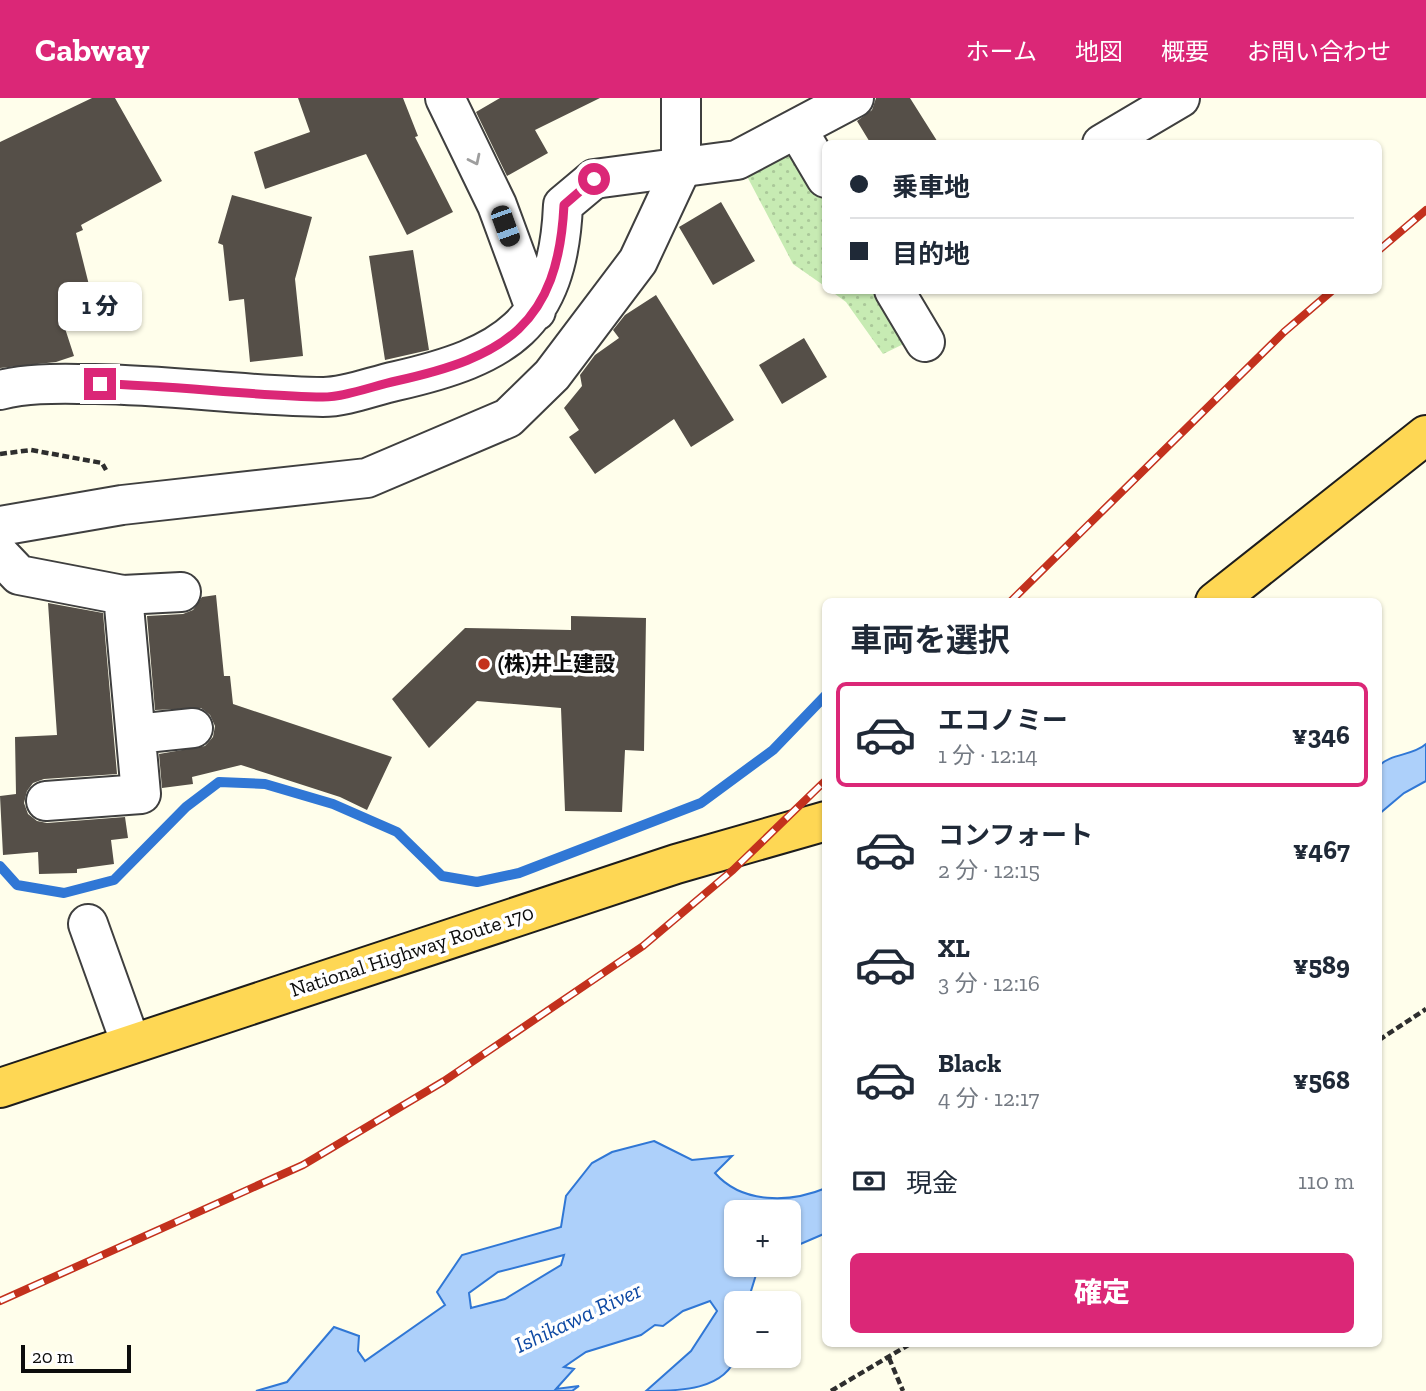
<!DOCTYPE html>
<html lang="ja">
<meta charset="utf-8">
<style>
body{margin:0;font-family:"Zilla Slab","Noto Sans JP",serif;background:#f6f6f7;color:#1f2937;height:100vh;display:flex;flex-direction:column;font-size:26px;white-space:nowrap}
*{box-sizing:border-box;margin:0}
p{font-size:23px;color:#747a83}
.icon{flex:none;width:38px;height:38px;fill:none;stroke:currentColor;stroke-width:2;stroke-linecap:round;stroke-linejoin:round}
.map{position:relative;flex:1;overflow:hidden}
.side{position:absolute;left:822px;top:500px;width:560px;height:749px;display:flex;flex-direction:column;background:#fff;border-radius:10px;box-shadow:0 2px 5px #0004}
.side>*{flex:none}
.hud{position:absolute;left:822px;top:42px;width:560px;height:154px;border-radius:10px;box-shadow:0 2px 5px #0004;display:grid;align-content:center;height:154px;padding:0 28px;background:#fff}
.controls{position:absolute;left:724px;top:1102px;display:grid;gap:14px}
.controls a{display:grid;place-items:center;width:77px;height:77px;border-radius:10px;background:#fff;box-shadow:0 2px 5px #0004;font-size:35px}
.scale{position:absolute;left:21px;bottom:18px;width:110px;box-sizing:border-box;padding-left:7px;border:4px solid #0c0c0c;border-top:0;font-size:19px;line-height:24px;white-space:nowrap;color:#0c0c0c;-webkit-text-stroke:5px #fff;paint-order:stroke}
.end{position:absolute;width:32px;height:32px;margin:-16px;border:9px solid #db2777;background:#fff;box-shadow:0 0 0 4px #fff}
.from{border-radius:50%}
.bubble{position:absolute;height:49px;border-radius:10px;background:#fff;box-shadow:0 2px 5px #0004;font-size:23px;font-weight:800;line-height:49px;text-align:center}
.car{position:absolute;width:21px;height:42px;margin:-21px -10px;border-radius:9px;box-shadow:0 0 5px 2px #0007;background:linear-gradient(#222 24%,#8ab4d8 0 40%,#222 0 76%,#8ab4d8 0 86%,#222 0)}
.hud b{display:flex;align-items:center;gap:24px;height:66px;font-size:26px}
.hud b+b{border-top:2px solid #e0e1e3}
.hud i{width:18px;height:18px;background:#1f2937}
ul{padding:0;list-style:none}
li{display:flex;align-items:center;gap:21px;height:105px;margin:0 14px 10px;padding:0 14px;border:4px solid transparent;border-radius:10px}
li div{flex:1}
li b{display:block;font-size:26px}
li em{font-style:normal;font-weight:800}
li.active{border-color:#db2777}
li>.icon{width:63px;height:63px;stroke-width:1.5}
h2{padding:0 28px;font-size:32px;line-height:84px}
.pay{display:flex;align-items:center;gap:18px;height:77px;padding:0 28px;font-size:26px}
.pay p{margin-inline-start:auto}
.button{display:flex;gap:14px;margin-top:auto;padding:14px 28px}
.button a{flex:1;height:80px;border-radius:10px;background:#db2777;color:#fff;font-size:28px;font-weight:800;line-height:80px;text-align:center}
header{display:flex;align-items:center;gap:42px;box-sizing:border-box;height:98px;padding:0 35px;background:#db2777;color:#fff}
header strong{font-size:33px}
nav{display:flex;gap:38px;margin-inline-start:auto;font-size:24px}
.map>svg:first-child{display:block}
.green{fill:url(#green-dots)}
.water{fill:#add0fa;stroke:#3077d5;stroke-width:2;fill-rule:evenodd}
.lines{fill:none;stroke-linecap:round;stroke-linejoin:round}
.stream{stroke:#3077d5;stroke-width:10}
.building{fill:#554f48}
.minor-casing{stroke:#3f3f3f;stroke-width:42}
.tertiary-casing{stroke:#3f3f3f;stroke-width:42}
.trunk-casing{stroke:#1d1d1d;stroke-width:42}
.path{stroke:#2e2e2e;stroke-width:4.5;stroke-dasharray:7 3.5;stroke-linecap:butt}
.minor{stroke:#fff;stroke-width:38}
.tertiary{stroke:#fff;stroke-width:38}
.trunk{stroke:#fed754;stroke-width:38}
.rail-casing{stroke:#c3311d;stroke-width:8}
.rail{stroke:#fff;stroke-width:5;stroke-dasharray:16;stroke-linecap:butt}
.oneway{stroke:#9e9e9e}
.route{stroke:#db2777;stroke-width:9}
.poi-dot{fill:#c3311d;stroke:#fff;stroke-width:2.5}
.labels{text-anchor:middle;stroke-width:7;stroke-linejoin:round;paint-order:stroke}
.poi-label{font-size:21px;font-weight:bold;fill:#0c0c0c;stroke:#fff;text-anchor:start}
.street-label{font-size:21px;fill:#0c0c0c;stroke:#fff}
.water-label{font-size:23px;font-style:italic;fill:#0f4aa4;stroke:#fff}
</style>
<header>
<strong>Cabway</strong>
<nav><a>ホーム</a><a>地図</a><a>概要</a><a>お問い合わせ</a></nav>
</header>
<div class="map">
<svg width="1426" height="1293" viewBox="0 0 1426 1293">
<defs>
<pattern id="green-dots" width="8" height="8" patternUnits="userSpaceOnUse" patternTransform="scale(1.75)"><rect width="8" height="8" fill="#c7ebb3"/><path d="M2 2h.1M6 6h.1" fill="none" stroke="#aac899" stroke-width="1.8" stroke-linecap="round"/></pattern>
</defs>
<rect width="100%" height="100%" fill="#fffeeb"/>
<path class="green" d="M 796,34 L 826,84 L 826,189 L 793,166 L 739,63 Z
M 831,193 L 891,193 L 918,239 L 883,256 L 846,204 Z"/>
<path class="water" d="M 1426,646 L 1426,683 L 1404,695 L 1379,716 L 1379,668 C 1391,655 1413,658 1426,646 Z
M 654,1043 L 692,1062 L 732,1058 L 715,1075 C 742,1106 790,1105 826,1090 L 826,1135 L 789,1151 L 789,1115 L 737,1115 L 737,1167 L 759,1167 L 747,1206 L 737,1206 C 737,1221 741,1242 737,1256 C 726,1293 678,1293 646,1293 L 691,1253 L 717,1213 L 710,1203 L 683,1213 L 663,1228 L 655,1227 L 641,1237 L 586,1254 L 564,1269 L 574,1271 L 556,1291 L 579,1288 L 572,1293 L 256,1293 L 287,1284 L 334,1229 L 359,1238 L 358,1253 L 365,1263 L 445,1207 L 437,1194 L 462,1157 L 561,1129 L 566,1098 L 592,1065 L 612,1054 ZM 564,1157 L 561,1167 L 505,1201 L 471,1210 L 469,1195 L 498,1174 Z"/>
<g class="lines">
<path class="stream" d="M 0,768 L 17,787 L 64,795 L 114,782 L 186,709 L 219,684 L 265,686 L 333,706 L 397,734 L 442,778 L 477,784 L 519,775 L 701,705 L 773,652 L 826,597"/>
</g>
<path class="building" d="M 92,0 L 115,0 L 162,83 L 81,127 L 83,132 L 76,135 L 94,207 L 60,215 L 74,258 L 56,264 L 0,270 L 0,44 Z
M 298,0 L 403,0 L 418,38 L 415,39 L 453,114 L 407,137 L 366,56 L 265,91 L 254,54 L 310,34 Z
M 500,0 L 600,0 L 535,32 L 548,55 L 507,78 L 476,14 Z
M 876,0 L 910,0 L 939,46 L 871,46 L 857,23 L 872,12 Z
M 232,97 L 312,119 L 295,181 L 303,258 L 250,264 L 244,201 L 229,203 L 223,147 L 218,145 Z
M 721,104 L 755,163 L 713,187 L 679,129 Z
M 413,152 L 429,252 L 385,262 L 369,158 Z
M 656,197 L 734,322 L 691,349 L 674,321 L 595,376 L 569,339 L 579,332 L 564,310 L 582,288 L 580,277 L 595,257 L 619,240 L 613,232 L 625,217 Z
M 804,240 L 827,279 L 782,306 L 759,267 Z
M 216,497 L 224,578 L 230,578 L 233,606 L 392,659 L 367,712 L 340,699 L 241,667 L 192,679 L 193,686 L 162,690 L 159,656 L 205,648 L 213,639 L 215,628 L 210,617 L 201,610 L 155,612 L 147,518 L 183,516 L 193,512 L 202,499 Z
M 48,505 L 103,515 L 117,676 L 44,681 L 33,685 L 27,693 L 24,705 L 28,716 L 37,723 L 47,725 L 125,719 L 128,740 L 111,742 L 114,766 L 77,771 L 77,775 L 39,776 L 38,754 L 3,757 L 0,698 L 16,696 L 15,639 L 57,637 Z
M 571,518 L 646,520 L 644,653 L 625,652 L 622,714 L 565,713 L 561,610 L 477,603 L 429,650 L 392,601 L 465,530 L 571,532 Z"/>
<g class="lines">
<g class="minor-casing">
<path id="minor" d="M 445,0 L 497,107 L 536,213
M 797,31 L 826,80
M 1102,46 L 1180,0
M 894,192 L 925,244
M 0,292 C 32,284 62,286 95,286 C 171,287 247,298 323,299 C 346,299 373,288 396,283 C 505,258 558,227 563,107 L 594,81 L 737,62 L 854,0
M 0,457 L 19,477 L 123,497 L 141,696 L 46,703
M 123,497 L 181,494
M 136,636 L 193,630
M 88,826 L 131,946"/>
</g>
<g class="tertiary-casing">
<path id="tertiary" d="M 0,428 L 122,407 L 367,380 L 508,320 L 552,277 L 638,163 L 681,71 L 681,0"/>
</g>
<g class="trunk-casing">
<path id="trunk" d="M 1215,504 L 1426,337
M 0,990 L 676,766 L 826,723"/>
</g>
<path class="path" d="M 0,356 L 31,352 L 102,365 L 106,372
M 1379,942 L 1426,911
M 889,1260 L 903,1293
M 831,1293 L 910,1246"/>
<use href="#minor" class="minor"/>
<use href="#tertiary" class="tertiary"/>
<use href="#trunk" class="trunk"/>
<g class="rail-casing">
<path id="rail" d="M 1379,152 L 1426,112
M 1010,504 L 1284,234 L 1333,192
M 0,1203 L 303,1067 L 444,983 L 643,848 L 733,772 L 826,682"/>
</g>
<use href="#rail" class="rail"/>
</g>
<defs><path id="oneway-chevron" d="M-2-3.5L2.5 0L-2 3.5" fill="none" stroke-width="1.6" stroke-linecap="round" stroke-linejoin="round" transform="scale(1.75)"/></defs>
<use class="oneway" href="#oneway-chevron" transform="translate(475 62) rotate(64)"/>
<g class="lines">
<path class="route" d="M 100,286 C 174,287 249,298 323,299 C 346,299 373,288 396,283 C 505,259 558,227 564,107 L 594,81"/>
</g>
<circle class="poi-dot" cx="484" cy="566" r="7"/>
<g class="labels">
<g class="poi-label">
<text x="498" y="573">(株)井上建設</text>
</g>
<g class="street-label">
<text transform="translate(412 853) rotate(-18)" y="7">National Highway Route 170</text>
</g>
<g class="water-label">
<text transform="translate(578 1219) rotate(-25)" y="8">Ishikawa River</text>
</g>
</g>
</svg>
<div class="controls">
<a>+</a>
<a>−</a>
</div>
<div class="scale">20 m</div>
<i class="end from" style="left:594px;top:81px"></i>
<i class="end" style="left:100px;top:286px"></i>
<div class="bubble" style="left:58px;top:184px;width:84px">1 分</div>
<i class="car" style="left:505px;top:128px;rotate:160deg"></i>
<div class="hud">
<b><i class="from"></i>乗車地</b>
<b><i></i>目的地</b>
</div>
<section class="side">
<h2>車両を選択</h2>
<ul>
<li class="active"><svg class="icon" aria-label="car" viewBox="0 0 24 24"><path d="M5 17H2v-5l4-1 3-4h7l3 4 3 1v5h-3M9 17h6M6 11h13"/><circle cx="7" cy="17" r="2"/><circle cx="17" cy="17" r="2"/></svg><div><b>エコノミー</b><p>1 分 · 12:14</p></div><em>¥346</em></li>
<li><svg class="icon" aria-label="car" viewBox="0 0 24 24"><path d="M5 17H2v-5l4-1 3-4h7l3 4 3 1v5h-3M9 17h6M6 11h13"/><circle cx="7" cy="17" r="2"/><circle cx="17" cy="17" r="2"/></svg><div><b>コンフォート</b><p>2 分 · 12:15</p></div><em>¥467</em></li>
<li><svg class="icon" aria-label="car" viewBox="0 0 24 24"><path d="M5 17H2v-5l4-1 3-4h7l3 4 3 1v5h-3M9 17h6M6 11h13"/><circle cx="7" cy="17" r="2"/><circle cx="17" cy="17" r="2"/></svg><div><b>XL</b><p>3 分 · 12:16</p></div><em>¥589</em></li>
<li><svg class="icon" aria-label="car" viewBox="0 0 24 24"><path d="M5 17H2v-5l4-1 3-4h7l3 4 3 1v5h-3M9 17h6M6 11h13"/><circle cx="7" cy="17" r="2"/><circle cx="17" cy="17" r="2"/></svg><div><b>Black</b><p>4 分 · 12:17</p></div><em>¥568</em></li>
</ul>
<div class="pay"><svg class="icon" aria-label="cash" viewBox="0 0 24 24"><path d="M3 7h18v10H3z"/><circle cx="12" cy="12" r="2"/></svg>現金<p>110 m</p></div>
<div class="button"><a>確定</a></div>
</section>
</div>
